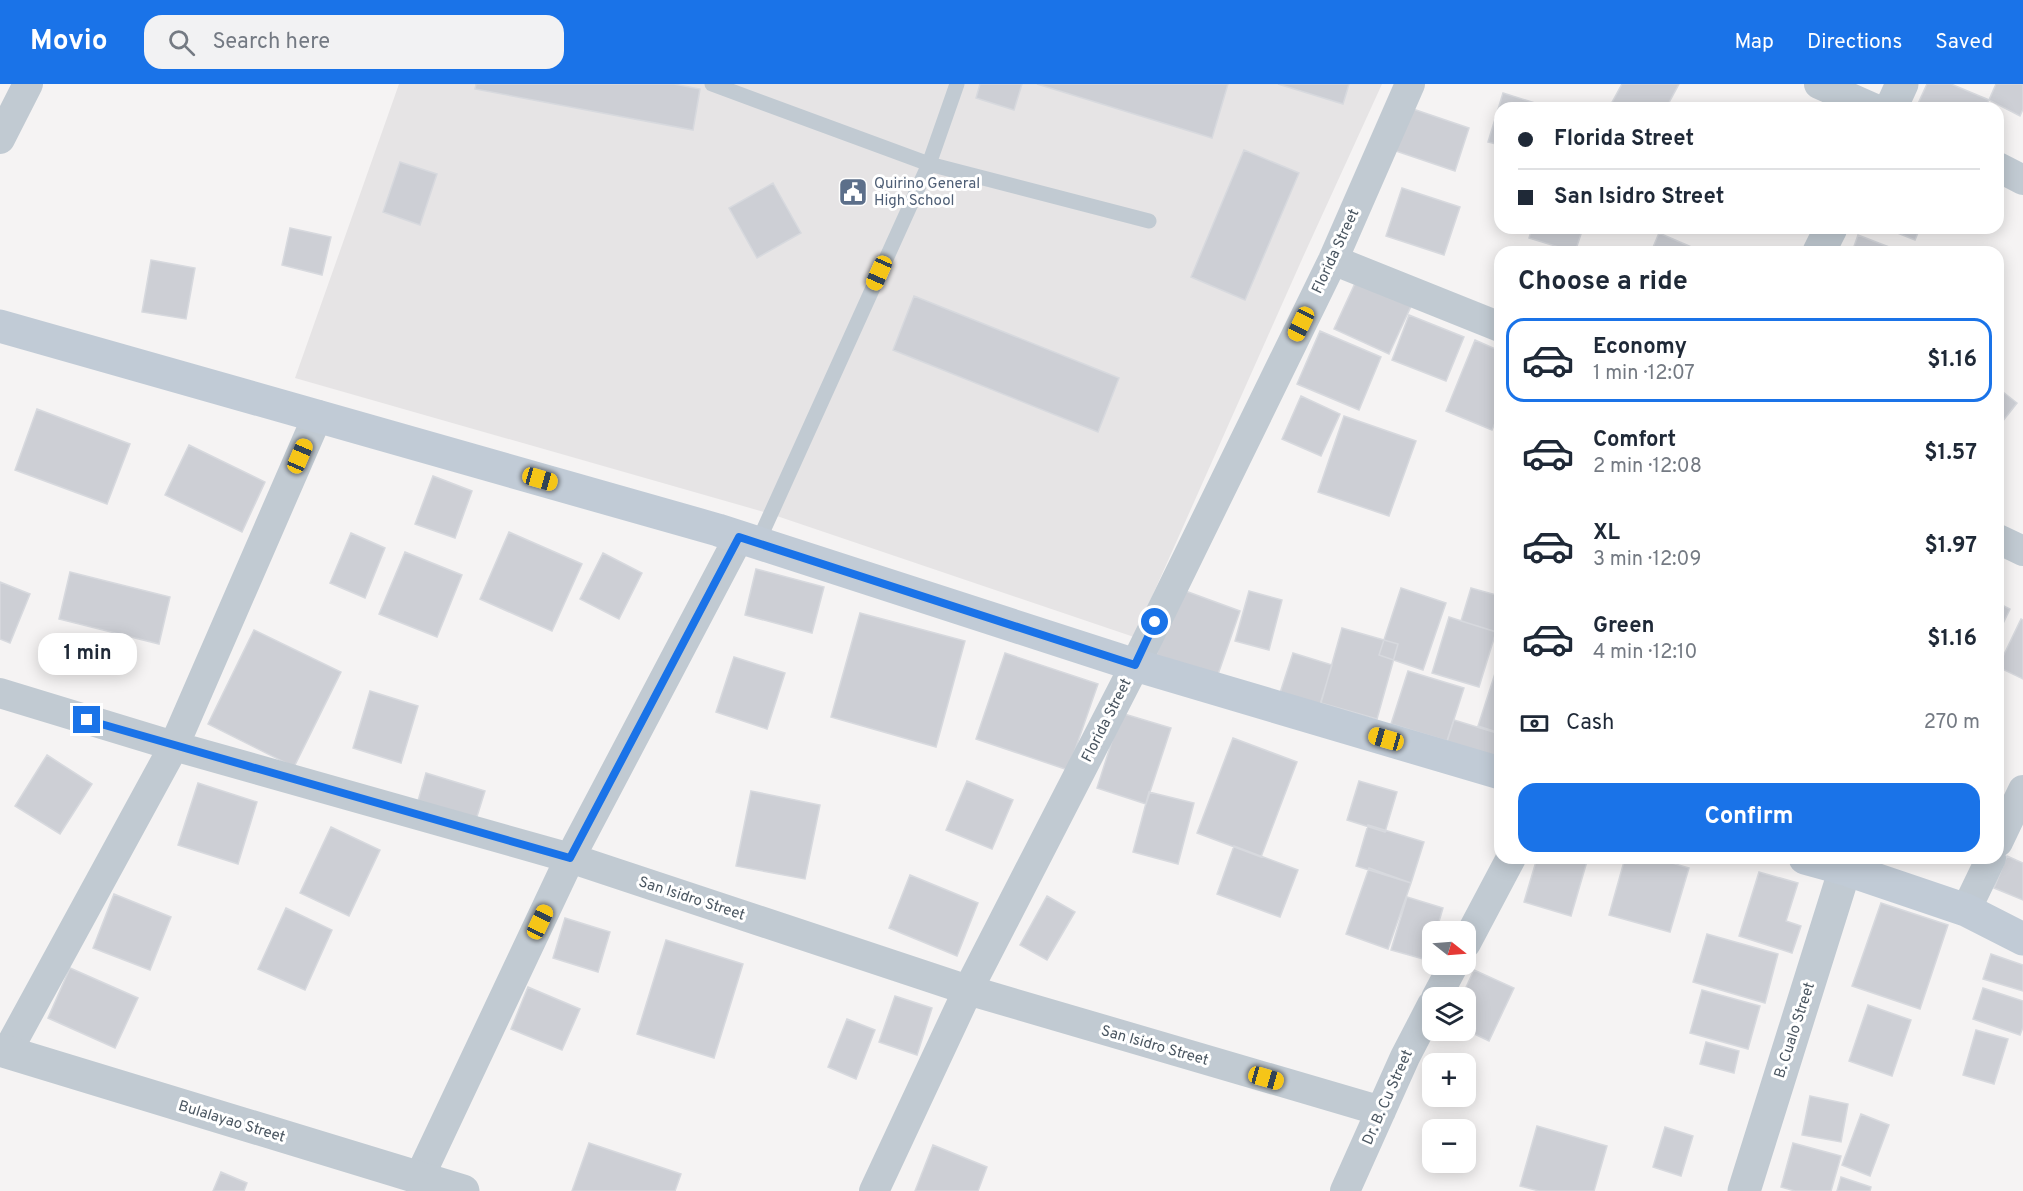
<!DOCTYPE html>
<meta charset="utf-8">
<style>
body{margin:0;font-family:Overpass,sans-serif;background:#f2f2f3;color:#1f2937;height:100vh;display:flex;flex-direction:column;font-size:22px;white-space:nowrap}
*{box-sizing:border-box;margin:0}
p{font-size:20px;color:#747a83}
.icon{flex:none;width:33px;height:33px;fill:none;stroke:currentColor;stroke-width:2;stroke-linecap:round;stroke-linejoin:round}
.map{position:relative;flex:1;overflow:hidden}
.sheet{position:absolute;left:1494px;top:162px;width:510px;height:618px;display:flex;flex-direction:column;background:#fff;border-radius:18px;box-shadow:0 3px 15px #0003}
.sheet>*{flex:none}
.guide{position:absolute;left:1494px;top:18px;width:510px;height:132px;border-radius:18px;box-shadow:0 3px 15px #0003;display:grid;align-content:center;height:132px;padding:0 24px;background:#fff}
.needle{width:39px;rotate:107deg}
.tools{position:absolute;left:1422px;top:837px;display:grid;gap:12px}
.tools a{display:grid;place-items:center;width:54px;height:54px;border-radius:12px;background:#fff;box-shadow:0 3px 15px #0003;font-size:30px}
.end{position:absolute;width:27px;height:27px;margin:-14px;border:8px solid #1a73e8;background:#fff;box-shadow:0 0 0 3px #fff}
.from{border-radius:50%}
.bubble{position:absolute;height:42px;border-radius:18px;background:#fff;box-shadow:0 3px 15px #0003;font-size:20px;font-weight:700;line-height:42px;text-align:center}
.car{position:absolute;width:18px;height:36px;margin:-18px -9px;border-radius:8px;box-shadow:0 0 4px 2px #0007;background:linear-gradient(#f5c518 24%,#345 0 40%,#f5c518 0 76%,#345 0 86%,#f5c518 0)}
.guide b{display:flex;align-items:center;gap:21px;height:57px;font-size:22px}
.guide b+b{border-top:2px solid #e0e1e3}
.guide i{width:15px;height:15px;background:#1f2937}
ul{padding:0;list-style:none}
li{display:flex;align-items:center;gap:18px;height:84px;margin:0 12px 9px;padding:0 12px;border:3px solid transparent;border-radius:18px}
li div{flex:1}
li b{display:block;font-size:22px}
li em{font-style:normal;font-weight:700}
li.on{border-color:#1a73e8}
li>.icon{width:54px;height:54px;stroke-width:1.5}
h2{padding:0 24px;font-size:27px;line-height:72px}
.pay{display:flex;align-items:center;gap:15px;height:66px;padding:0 24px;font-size:22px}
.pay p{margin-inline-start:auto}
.action{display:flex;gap:12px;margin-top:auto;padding:12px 24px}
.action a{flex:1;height:69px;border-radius:18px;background:#1a73e8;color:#fff;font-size:24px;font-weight:700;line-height:69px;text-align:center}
header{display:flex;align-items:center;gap:36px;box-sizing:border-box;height:84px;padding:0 30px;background:#1a73e8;color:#fff}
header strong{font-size:28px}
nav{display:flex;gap:33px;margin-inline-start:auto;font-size:21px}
.search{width:420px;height:54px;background:#f2f2f3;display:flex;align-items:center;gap:15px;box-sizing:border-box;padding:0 21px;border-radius:18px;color:#747a83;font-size:22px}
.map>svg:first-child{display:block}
.education{fill:#e6e4e5}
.building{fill:#cdcfd5;stroke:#d7d9de;stroke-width:1.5}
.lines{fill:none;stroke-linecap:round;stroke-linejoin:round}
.service{stroke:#c1cad2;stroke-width:15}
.minor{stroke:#c1cad2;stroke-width:30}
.tertiary{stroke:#c1cad2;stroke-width:33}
.secondary{stroke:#c1cbd6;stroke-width:33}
.route{stroke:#1a73e8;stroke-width:8}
.labels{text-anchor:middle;stroke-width:6;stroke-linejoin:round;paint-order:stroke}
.service-label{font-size:15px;fill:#4e5e75;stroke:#fff;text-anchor:start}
.street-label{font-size:15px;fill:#4a5661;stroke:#fff}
</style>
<header>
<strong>Movio</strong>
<div class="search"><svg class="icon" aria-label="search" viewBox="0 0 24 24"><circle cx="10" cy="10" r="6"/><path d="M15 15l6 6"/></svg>Search here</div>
<nav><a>Map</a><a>Directions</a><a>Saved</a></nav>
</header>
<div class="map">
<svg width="2023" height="1107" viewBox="0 0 2023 1107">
<rect width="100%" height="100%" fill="#f5f3f3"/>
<path class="education" d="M 399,0 L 1382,0 L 1303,173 L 1134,553 L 771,430 L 295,294 Z"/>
<path class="building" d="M 476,0 L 674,0 L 700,5 L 693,46 L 475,5 Z
M 980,0 L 1022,0 L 1014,26 L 976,14 Z
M 1037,0 L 1228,0 L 1212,54 Z
M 1278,0 L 1349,0 L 1343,20 Z
M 1622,0 L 1679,0 L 1666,24 L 1614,24 L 1610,22 Z
M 1927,0 L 1951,0 L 1989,16 L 1985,24 L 1916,24 Z
M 1996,0 L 2023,0 L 2023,25 L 2020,32 L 1989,16 Z
M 1503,9 L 1551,24 L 1500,24 L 1500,61 L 1488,58 Z
M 1410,24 L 1469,44 L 1455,87 L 1396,67 Z
M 1244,66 L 1299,89 L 1245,216 L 1191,193 Z
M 400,78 L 437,90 L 420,141 L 383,128 Z
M 773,99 L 801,149 L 757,174 L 729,124 Z
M 1402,104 L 1460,123 L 1444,171 L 1386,152 Z
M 290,144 L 331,153 L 322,191 L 282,181 Z
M 1532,144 L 1583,144 L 1575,168 L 1529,154 Z
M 1885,144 L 1920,144 L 1915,156 Z
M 1659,149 L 1703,168 L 1651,168 Z
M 1858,151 L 1902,168 L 1852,168 Z
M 151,176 L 195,184 L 186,235 L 142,228 Z
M 1357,195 L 1412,220 L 1389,270 L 1334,245 Z
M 914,212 L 1119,294 L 1098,348 L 893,266 Z
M 1409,231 L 1464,253 L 1446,297 L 1392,276 Z
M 1320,247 L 1381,273 L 1359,326 L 1297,300 Z
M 1475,256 L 1500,267 L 1500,327 L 1492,346 L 1446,327 Z
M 1998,304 L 2017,319 L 1998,343 Z
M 1301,312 L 1340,330 L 1321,372 L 1282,355 Z
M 37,325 L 130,360 L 107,420 L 15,386 Z
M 1344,332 L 1416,357 L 1389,432 L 1318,408 Z
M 189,361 L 265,398 L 242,448 L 165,411 Z
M 433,392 L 472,407 L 455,454 L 415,440 Z
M 509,448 L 582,480 L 552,547 L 480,515 Z
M 351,449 L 385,464 L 365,514 L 330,499 Z
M 405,468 L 462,491 L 437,553 L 379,530 Z
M 603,469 L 642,489 L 619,535 L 580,515 Z
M 756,485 L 824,503 L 812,549 L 745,531 Z
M 70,488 L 170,513 L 159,560 L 59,535 Z
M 0,498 L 30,510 L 10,559 L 0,555 Z
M 1401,504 L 1446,519 L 1423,586 L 1379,571 Z
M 1471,504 L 1500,512 L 1500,549 L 1461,537 Z
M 1180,505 L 1240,527 L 1215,599 L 1154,577 Z
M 1249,507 L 1282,516 L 1269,566 L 1235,557 Z
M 1998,519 L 2010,525 L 1998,550 Z
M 860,529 L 965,557 L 936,663 L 831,633 Z
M 1449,533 L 1496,548 L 1479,603 L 1432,589 Z
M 2021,535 L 2023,536 L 2023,595 L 1998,583 Z
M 1342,544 L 1398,560 L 1377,635 L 1321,619 Z
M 254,546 L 341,588 L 294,683 L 208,640 Z
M 1005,569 L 1098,600 L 1068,686 L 976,655 Z
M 1293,569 L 1332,581 L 1319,624 L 1279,612 Z
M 734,573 L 785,589 L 767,645 L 716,628 Z
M 1500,574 L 1500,649 L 1478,642 Z
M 1408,587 L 1464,604 L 1447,657 L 1391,640 Z
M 370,607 L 418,622 L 401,679 L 353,664 Z
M 1121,629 L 1171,644 L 1146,720 L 1097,704 Z
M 1454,636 L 1500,650 L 1500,678 L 1446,661 Z
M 1233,654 L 1297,678 L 1261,773 L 1197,749 Z
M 47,671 L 92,700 L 60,750 L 15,722 Z
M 426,689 L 485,707 L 474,742 L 416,724 Z
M 967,697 L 1013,716 L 992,765 L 946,746 Z
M 1359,697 L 1397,708 L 1385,748 L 1347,736 Z
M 198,699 L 257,718 L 238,780 L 178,761 Z
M 751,707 L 820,721 L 805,795 L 736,782 Z
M 1149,708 L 1194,719 L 1178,780 L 1133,768 Z
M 1368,741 L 1424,758 L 1411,799 L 1356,782 Z
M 331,743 L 380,766 L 349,832 L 300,809 Z
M 1234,762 L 1298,786 L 1280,833 L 1217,810 Z
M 2007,772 L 2023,779 L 2023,816 L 1994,804 Z
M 1537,774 L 1588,774 L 1571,832 L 1524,818 Z
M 1625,774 L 1655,774 L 1689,784 L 1670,848 L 1609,831 Z
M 1369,784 L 1411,799 L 1388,865 L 1346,850 Z
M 1759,788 L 1798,799 L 1786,837 L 1801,842 L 1792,869 L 1739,852 Z
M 910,791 L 978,819 L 957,872 L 889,844 Z
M 114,810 L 171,833 L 150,886 L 93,864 Z
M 1047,812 L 1075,828 L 1047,876 L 1020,861 Z
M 1407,813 L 1443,824 L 1436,848 L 1432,848 L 1432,857 L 1427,876 L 1391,866 Z
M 1881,819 L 1948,841 L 1920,925 L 1852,902 Z
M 286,824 L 332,846 L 305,906 L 258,885 Z
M 565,834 L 610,848 L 598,888 L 553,874 Z
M 1707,850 L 1778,870 L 1765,919 L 1693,898 Z
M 666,856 L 743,880 L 714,974 L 637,950 Z
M 1991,870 L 2023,881 L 2023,907 L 1983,895 Z
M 70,884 L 138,914 L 115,964 L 48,934 Z
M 1474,886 L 1514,904 L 1489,957 L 1466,946 L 1466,914 L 1461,914 Z
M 528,903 L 580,925 L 562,966 L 511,945 Z
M 1983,904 L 2023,917 L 2023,943 L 2020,951 L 1973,935 Z
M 1702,906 L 1760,922 L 1748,965 L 1690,949 Z
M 895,912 L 932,924 L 917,971 L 879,958 Z
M 1868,921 L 1911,936 L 1892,992 L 1849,977 Z
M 847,935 L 875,946 L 856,995 L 828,983 Z
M 1976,946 L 2008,955 L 1994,1000 L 1963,991 Z
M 1706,958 L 1739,967 L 1734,989 L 1700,980 Z
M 1810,1012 L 1848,1020 L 1841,1058 L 1802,1051 Z
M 1861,1030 L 1889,1041 L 1870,1092 L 1842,1081 Z
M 1537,1042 L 1607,1062 L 1594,1107 L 1539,1107 L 1520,1102 Z
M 1665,1043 L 1693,1052 L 1681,1092 L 1653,1083 Z
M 589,1059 L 681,1090 L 675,1107 L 572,1107 Z
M 1793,1059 L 1841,1072 L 1831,1107 L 1795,1107 L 1781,1103 Z
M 933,1061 L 987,1083 L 978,1107 L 915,1107 Z
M 221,1088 L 247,1099 L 244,1107 L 213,1107 Z
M 1841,1093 L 1871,1103 L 1870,1107 L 1837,1107 Z"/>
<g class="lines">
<path class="service" d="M 712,0 L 929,80 L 1149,137
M 758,458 L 929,80 L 957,0"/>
<path class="minor" d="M 1819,0 L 1873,24
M 0,55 L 28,0
M 1998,83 L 2023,96
M 1333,176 L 1500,243
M 1998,455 L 2023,467
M 0,609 L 174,662 L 570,774 L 968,906 L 1381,1027
M 1998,758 L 2023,706
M 1966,826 L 1991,774
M 1466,859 L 1511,774
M 1436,914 L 1454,880
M 7,968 L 174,662 L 318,331
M 419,1094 L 570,774 L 739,453
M 874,1107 L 968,906 L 1135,581 L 1333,176 L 1410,0
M 1345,1107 L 1405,973 L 1432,921"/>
<path class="tertiary" d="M 1891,24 L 1902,0
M 1819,168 L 1831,144
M 0,966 L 463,1107
M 1744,1107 L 1845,785"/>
<path class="secondary" d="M 0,242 L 718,446 L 1135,581 L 1500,689
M 1805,774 L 1845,785 L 1966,826 L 2023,855"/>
</g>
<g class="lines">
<path class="route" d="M 87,636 L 570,774 L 739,453 L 1135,581 L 1155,538"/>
</g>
<defs>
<g id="civic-square" transform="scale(1.5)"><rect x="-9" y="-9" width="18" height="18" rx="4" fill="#5c6f8a" stroke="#fff"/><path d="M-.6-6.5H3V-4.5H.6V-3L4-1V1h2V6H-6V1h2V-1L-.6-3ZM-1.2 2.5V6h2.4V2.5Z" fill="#fff"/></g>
</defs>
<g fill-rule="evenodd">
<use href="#civic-square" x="853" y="108"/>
</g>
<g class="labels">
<g class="service-label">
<text x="874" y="104">Quirino General<tspan x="874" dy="17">High School</tspan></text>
</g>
<g class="street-label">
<text transform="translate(1335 167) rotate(-65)" y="5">Florida Street</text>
<text transform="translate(1106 636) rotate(-63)" y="5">Florida Street</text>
<text transform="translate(692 814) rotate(18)" y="5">San Isidro Street</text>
<text transform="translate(1794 946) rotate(-72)" y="5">B. Cualo Street</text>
<text transform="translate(1155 961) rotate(16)" y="5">San Isidro Street</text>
<text transform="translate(1387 1013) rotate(-66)" y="5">Dr. B. Cu Street</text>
<text transform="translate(232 1037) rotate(17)" y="5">Bulalayao Street</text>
</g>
</g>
</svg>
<div class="tools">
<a><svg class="needle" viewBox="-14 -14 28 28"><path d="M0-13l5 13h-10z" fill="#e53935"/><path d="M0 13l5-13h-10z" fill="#747a83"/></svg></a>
<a><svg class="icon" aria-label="layers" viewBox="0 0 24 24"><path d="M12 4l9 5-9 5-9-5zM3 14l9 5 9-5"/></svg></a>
<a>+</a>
<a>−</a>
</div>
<i class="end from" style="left:1155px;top:538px"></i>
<i class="end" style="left:87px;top:636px"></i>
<div class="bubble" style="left:38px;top:549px;width:99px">1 min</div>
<i class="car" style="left:879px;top:189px;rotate:204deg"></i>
<i class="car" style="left:1301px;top:240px;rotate:206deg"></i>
<i class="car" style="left:300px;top:372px;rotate:23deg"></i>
<i class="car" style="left:540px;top:395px;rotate:106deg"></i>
<i class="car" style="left:1386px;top:655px;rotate:286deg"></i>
<i class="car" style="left:540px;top:838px;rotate:25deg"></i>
<i class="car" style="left:1266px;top:994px;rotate:106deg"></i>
<div class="guide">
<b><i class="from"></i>Florida Street</b>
<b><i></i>San Isidro Street</b>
</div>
<section class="sheet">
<h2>Choose a ride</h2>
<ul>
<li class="on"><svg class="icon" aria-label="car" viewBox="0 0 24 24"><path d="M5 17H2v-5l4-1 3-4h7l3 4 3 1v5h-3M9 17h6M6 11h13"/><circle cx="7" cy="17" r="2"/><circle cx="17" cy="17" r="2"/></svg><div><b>Economy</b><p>1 min · 12:07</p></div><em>$1.16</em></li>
<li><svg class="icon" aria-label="car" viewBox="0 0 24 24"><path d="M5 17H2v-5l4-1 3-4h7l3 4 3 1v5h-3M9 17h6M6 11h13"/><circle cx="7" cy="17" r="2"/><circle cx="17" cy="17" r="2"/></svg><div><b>Comfort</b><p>2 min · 12:08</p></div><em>$1.57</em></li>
<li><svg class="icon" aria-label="car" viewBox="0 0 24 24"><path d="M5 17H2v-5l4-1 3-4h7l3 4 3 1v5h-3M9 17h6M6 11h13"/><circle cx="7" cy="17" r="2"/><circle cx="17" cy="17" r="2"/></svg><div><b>XL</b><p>3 min · 12:09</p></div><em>$1.97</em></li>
<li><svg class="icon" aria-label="car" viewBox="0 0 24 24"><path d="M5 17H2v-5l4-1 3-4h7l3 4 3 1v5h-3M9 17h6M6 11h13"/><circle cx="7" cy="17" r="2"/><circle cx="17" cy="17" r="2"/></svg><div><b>Green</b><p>4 min · 12:10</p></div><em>$1.16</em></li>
</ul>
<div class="pay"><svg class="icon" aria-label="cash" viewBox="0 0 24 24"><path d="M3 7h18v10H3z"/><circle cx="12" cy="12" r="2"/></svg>Cash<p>270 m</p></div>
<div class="action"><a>Confirm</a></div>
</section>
</div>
